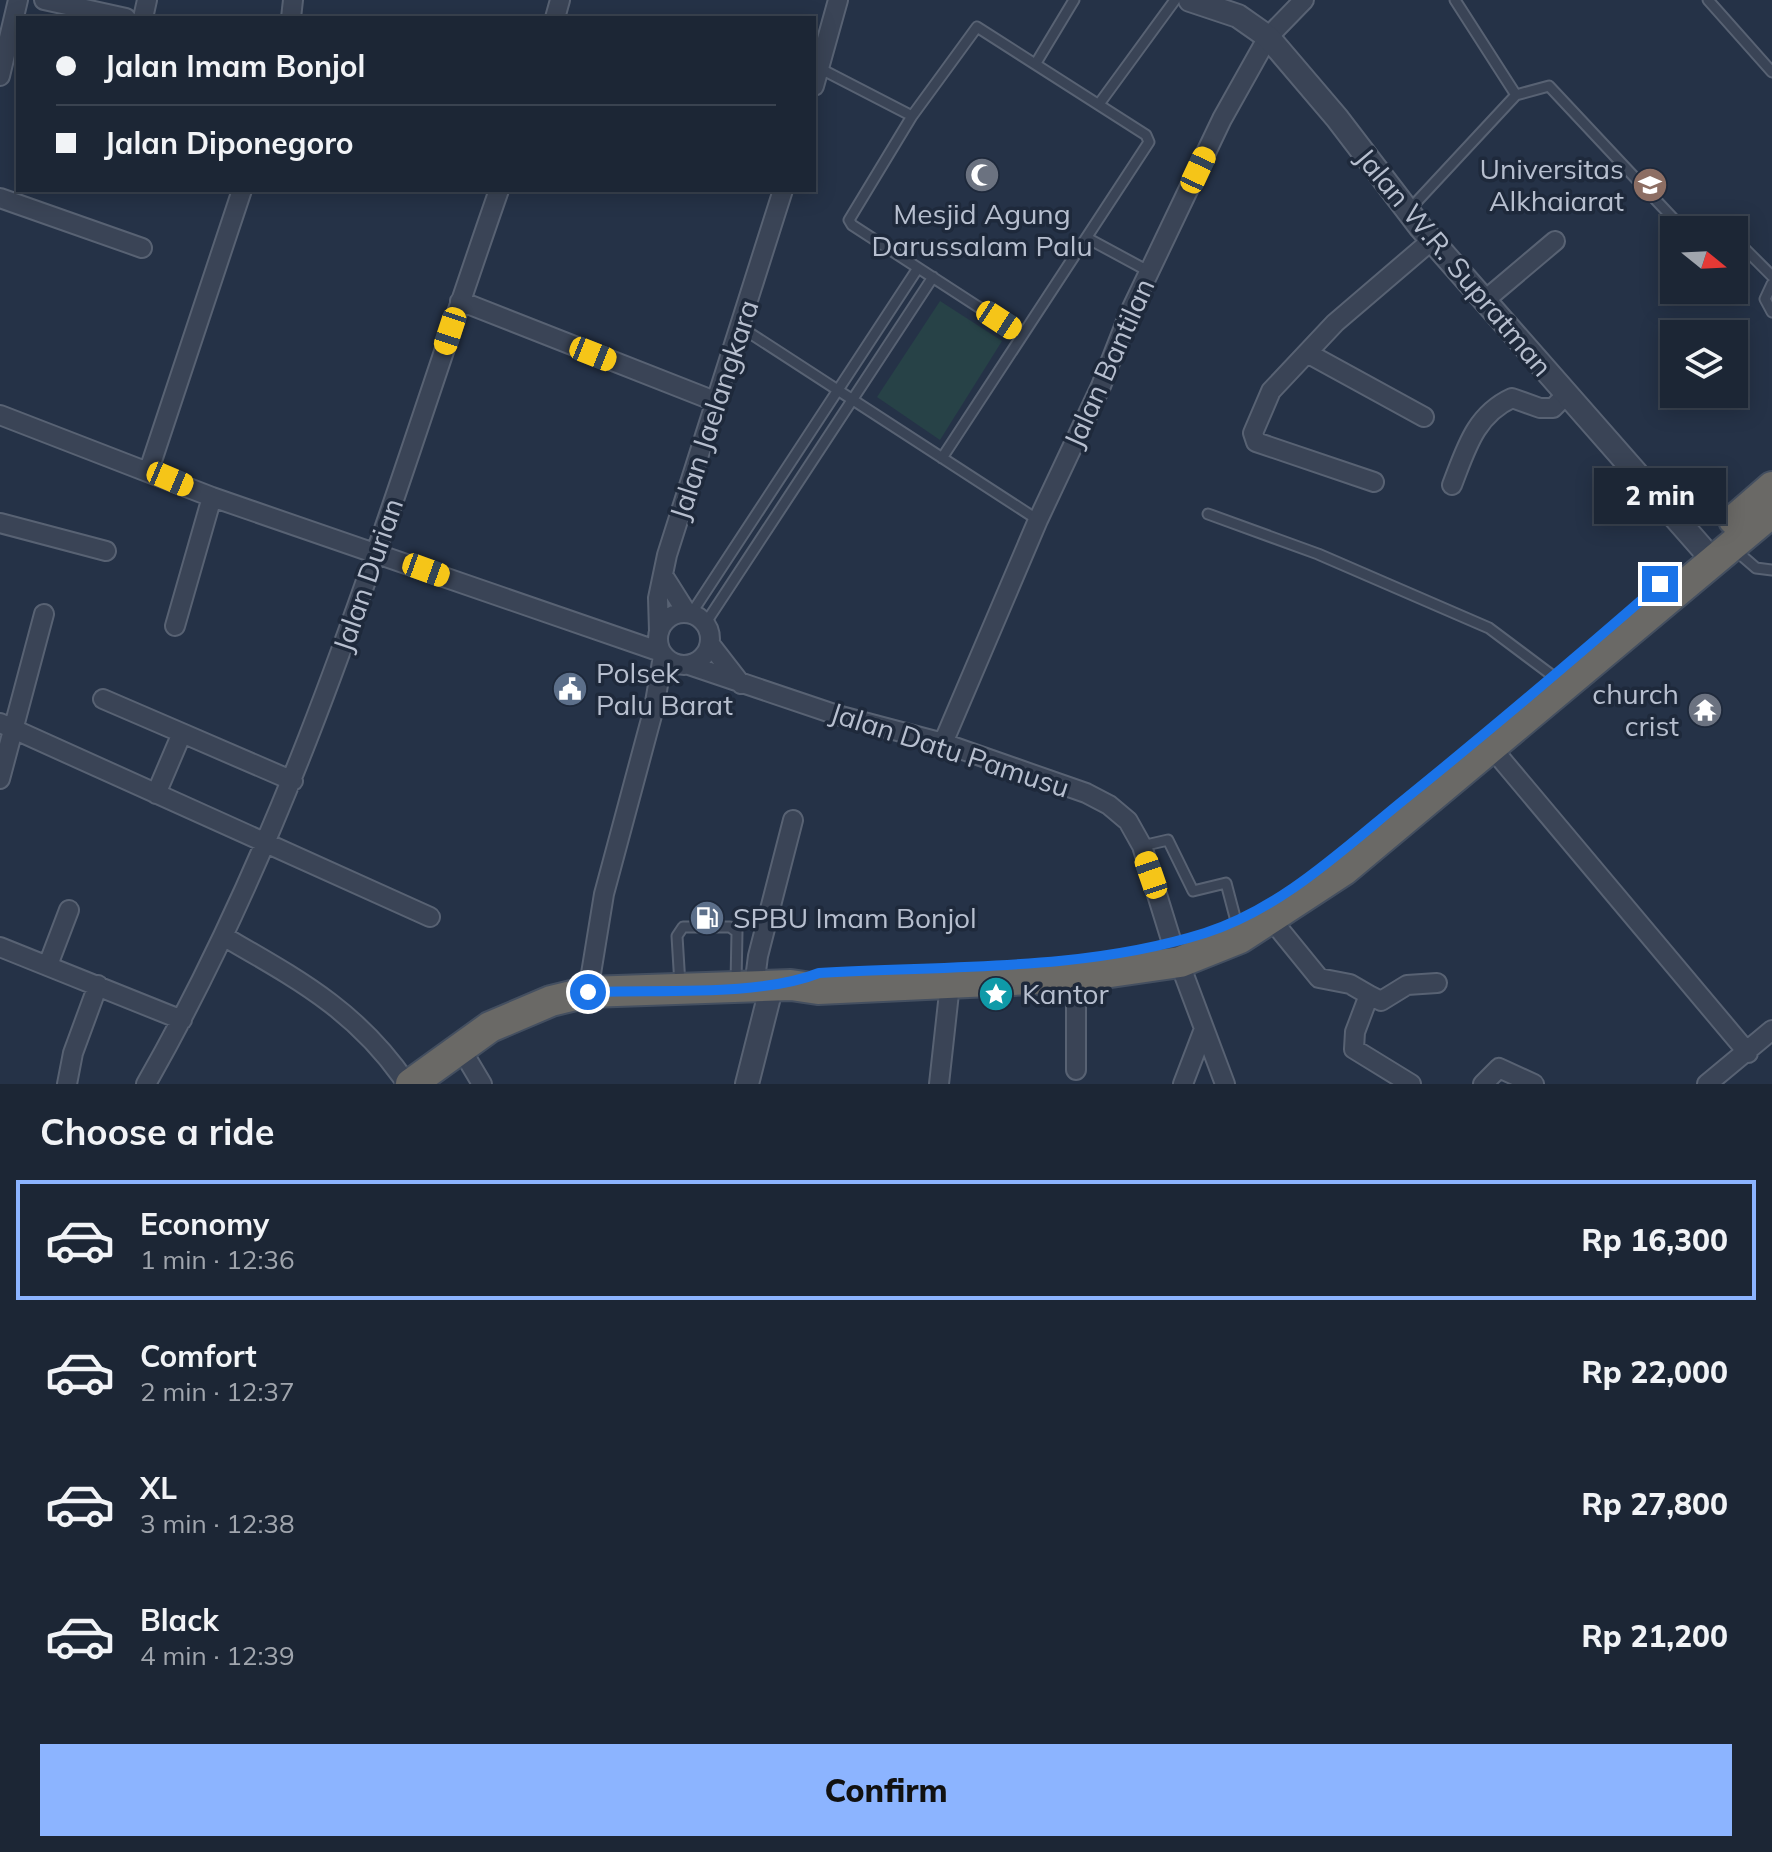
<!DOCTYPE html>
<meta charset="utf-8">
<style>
body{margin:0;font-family:Mulish,sans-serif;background:#293241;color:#f1f3f6;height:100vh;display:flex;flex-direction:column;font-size:30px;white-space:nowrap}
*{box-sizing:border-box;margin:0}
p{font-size:26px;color:#a0a5ad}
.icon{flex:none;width:44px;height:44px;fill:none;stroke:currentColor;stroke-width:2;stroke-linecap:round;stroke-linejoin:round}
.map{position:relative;height:1084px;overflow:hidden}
.side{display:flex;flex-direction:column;background:#1c2635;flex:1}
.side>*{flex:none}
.hud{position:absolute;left:16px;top:16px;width:800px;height:176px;border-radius:0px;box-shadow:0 4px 20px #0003,0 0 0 2px #3a4350;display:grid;align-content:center;height:176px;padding:0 40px;background:#1c2635}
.needle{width:52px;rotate:108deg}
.controls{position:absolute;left:1660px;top:216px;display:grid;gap:16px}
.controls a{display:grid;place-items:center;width:88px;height:88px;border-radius:0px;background:#1c2635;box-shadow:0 4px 20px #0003,0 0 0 2px #3a4350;font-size:40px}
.end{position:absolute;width:36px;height:36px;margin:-18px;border:10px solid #1a73e8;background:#fff;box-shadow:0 0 0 4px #fff}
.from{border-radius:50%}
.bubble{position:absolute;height:56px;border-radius:0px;background:#1c2635;box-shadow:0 4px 20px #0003,0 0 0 2px #3a4350;font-size:26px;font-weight:800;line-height:56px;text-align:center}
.car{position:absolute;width:24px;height:48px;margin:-24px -12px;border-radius:10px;box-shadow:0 0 6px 2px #0007;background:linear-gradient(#f5c518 24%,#345 0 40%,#f5c518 0 76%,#345 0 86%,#f5c518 0)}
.hud b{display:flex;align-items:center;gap:28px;height:76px;font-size:30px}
.hud b+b{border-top:2px solid #3a4350}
.hud i{width:20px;height:20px;background:#f1f3f6}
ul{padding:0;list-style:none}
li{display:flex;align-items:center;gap:24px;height:120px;margin:0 16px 12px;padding:0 24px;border:4px solid transparent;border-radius:0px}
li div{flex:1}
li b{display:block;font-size:30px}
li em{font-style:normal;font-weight:800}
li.current{border-color:#8cb4ff}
li>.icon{width:72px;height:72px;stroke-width:1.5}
h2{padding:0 40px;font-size:36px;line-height:96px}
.primary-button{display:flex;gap:16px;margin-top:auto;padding:16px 40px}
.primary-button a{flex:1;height:92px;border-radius:0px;background:#8cb4ff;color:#111;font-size:32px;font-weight:800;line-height:92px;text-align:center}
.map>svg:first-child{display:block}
.green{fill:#274247}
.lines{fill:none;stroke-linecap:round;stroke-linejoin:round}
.service-casing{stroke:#586273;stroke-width:13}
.minor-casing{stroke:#586273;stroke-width:22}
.tertiary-casing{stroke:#586273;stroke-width:26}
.trunk-casing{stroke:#444f60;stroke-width:34}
.service{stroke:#3a4456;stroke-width:9}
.minor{stroke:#3a4456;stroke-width:18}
.tertiary{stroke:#3a4456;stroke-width:22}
.trunk{stroke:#6a6966;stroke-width:30}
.route{stroke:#1a73e8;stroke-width:10}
.labels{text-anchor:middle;stroke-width:7;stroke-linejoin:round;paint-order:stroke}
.poi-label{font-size:28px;fill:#b7bfcf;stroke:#1e293b;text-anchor:start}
.street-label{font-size:28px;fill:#b7bfcf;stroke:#1e293b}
</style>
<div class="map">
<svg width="1772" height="1084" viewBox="0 0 1772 1084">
<rect width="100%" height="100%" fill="#253247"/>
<path class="green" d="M 940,301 L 1002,341 L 940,440 L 877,397 Z"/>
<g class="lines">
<g class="service-casing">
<path id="service" d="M 1455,0 L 1516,95
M 1708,0 L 1772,72
M 1036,63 L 1074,0
M 819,68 L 912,116
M 1099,104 L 1175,0
M 1409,210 L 1516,95 L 1549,86 L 1684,230
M 1087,238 L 1150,272
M 1734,249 L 1744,248 L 1772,276
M 1772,284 L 1765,299 L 1772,312
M 742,328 L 1038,520
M 942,458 L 1149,142 L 1146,135 L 977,27 L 912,116 L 849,220 L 852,225 L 1020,334
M 1208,514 L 1318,554 L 1489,628 L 1553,676
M 1734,549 L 1756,568 L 1772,570
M 691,614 L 918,268
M 705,624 L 933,277
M 1142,846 L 1168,840 L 1193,891 L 1226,883 L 1236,921
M 680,985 L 677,936 L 683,927 L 730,927 L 737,932 L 736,983"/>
</g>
<g class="minor-casing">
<path id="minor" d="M 44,0 L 126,18
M 143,18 L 147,0
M 291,18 L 293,0
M 555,18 L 560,0
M 0,76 L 18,0
M 814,86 L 838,0
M 0,198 L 142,248
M 460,301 L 717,402
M 1484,301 L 1555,241
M 1309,354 L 1424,417
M 0,415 L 212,497 L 661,652
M 149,470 L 242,190
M 1374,482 L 1256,442 L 1253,433 L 1271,391 L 1335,323 L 1432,240
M 1452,485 C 1466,449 1475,415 1512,398 L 1540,408 L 1553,408 L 1565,396
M 0,523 L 106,551
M 663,575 L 687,613
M658 639a26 26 0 1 1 52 0a26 26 0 1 1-52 0Z
M 175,626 L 212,497
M 659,631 L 658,598 L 667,555 L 783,190
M 710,644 L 741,684
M 689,665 L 837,715 L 943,743 L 1086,793 L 1109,805 L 1128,821 L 1142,846 L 1172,943 L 1225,1084
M 103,699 L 182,733
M 0,723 L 430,917
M 943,743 L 1038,520 L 1101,386 L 1129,314 L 1222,119 L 1268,37 L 1304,0
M 1491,747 L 1748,1053
M 0,779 L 44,614
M 156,794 L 182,733 L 293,781
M 1271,919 L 1319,978 L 1350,984 L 1369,995 L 1355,1032 L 1354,1049 L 1411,1084
M 223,936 C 297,979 357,1010 407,1084
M 0,947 L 182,1020
M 48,965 L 69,910
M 754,987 L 758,956 L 793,820
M 588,992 L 604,894 L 654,708 L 663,656
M 1369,995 L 1381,1001 L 1407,985 L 1437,983
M 460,1047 L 482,1084
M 1076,1070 L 1076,977
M 67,1084 L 73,1053 L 98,985
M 146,1084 C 306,804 393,493 499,190
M 939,1084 L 950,984
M 1183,1084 L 1204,1029
M 1483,1084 L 1499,1068 L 1534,1084
M 1707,1084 L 1772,1030"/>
</g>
<g class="tertiary-casing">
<path id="tertiary" d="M 1190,0 L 1238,16 L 1268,37 L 1337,118 L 1421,228 L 1702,548
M 747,1084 L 772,985"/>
</g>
<g class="trunk-casing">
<path id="trunk" d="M 1734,520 L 1772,487
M 411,1084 L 490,1027 L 551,1001 L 588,992 L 791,985 L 818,989 L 1076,977 L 1180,962 L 1240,938 L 1344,870 L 1772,512"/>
</g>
<use href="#service" class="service"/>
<use href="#minor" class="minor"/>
<use href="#tertiary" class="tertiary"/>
<use href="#trunk" class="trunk"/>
</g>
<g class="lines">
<path class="route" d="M 588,992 C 656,989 759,997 819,973 C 947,965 1081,972 1205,933 C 1280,909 1340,852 1400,803 C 1488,732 1575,658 1660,584"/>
</g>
<defs>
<g id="mosque-disc" transform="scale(1.8)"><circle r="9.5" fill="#6b7280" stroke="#1e293b"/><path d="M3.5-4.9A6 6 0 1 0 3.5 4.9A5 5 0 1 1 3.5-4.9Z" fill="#fff"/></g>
<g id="university-disc" transform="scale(1.8)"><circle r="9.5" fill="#8d6e63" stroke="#1e293b"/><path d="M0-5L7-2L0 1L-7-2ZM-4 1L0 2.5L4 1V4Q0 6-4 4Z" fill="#fff"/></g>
<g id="civic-disc" transform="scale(1.8)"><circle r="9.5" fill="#5c6f8a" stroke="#1e293b"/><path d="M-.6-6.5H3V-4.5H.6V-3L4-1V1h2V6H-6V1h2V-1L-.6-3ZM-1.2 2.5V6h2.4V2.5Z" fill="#fff"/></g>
<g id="temple-disc" transform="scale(1.8)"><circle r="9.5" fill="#6b7280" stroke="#1e293b"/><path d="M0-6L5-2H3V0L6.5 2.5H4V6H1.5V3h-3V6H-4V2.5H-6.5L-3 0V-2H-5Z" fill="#fff"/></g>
<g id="fuel-disc" transform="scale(1.8)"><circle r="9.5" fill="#5c6f8a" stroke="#1e293b"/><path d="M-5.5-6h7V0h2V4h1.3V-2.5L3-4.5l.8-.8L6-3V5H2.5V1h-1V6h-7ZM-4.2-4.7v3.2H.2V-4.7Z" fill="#fff"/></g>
<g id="sight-disc" transform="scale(1.8)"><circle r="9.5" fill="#0f9aa8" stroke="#1e293b"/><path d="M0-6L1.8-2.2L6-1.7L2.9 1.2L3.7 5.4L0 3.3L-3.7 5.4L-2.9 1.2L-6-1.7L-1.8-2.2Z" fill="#fff"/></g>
</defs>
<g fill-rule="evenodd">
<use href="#mosque-disc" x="982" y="175"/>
<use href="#university-disc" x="1650" y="185"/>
<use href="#civic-disc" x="570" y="689"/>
<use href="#temple-disc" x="1705" y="710"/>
<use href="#fuel-disc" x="707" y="918"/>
<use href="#sight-disc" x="996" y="994"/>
</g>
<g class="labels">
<g class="poi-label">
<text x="1624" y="179" text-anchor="end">Universitas<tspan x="1624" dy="32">Alkhaiarat</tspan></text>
<text x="982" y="224" text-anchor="middle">Mesjid Agung<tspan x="982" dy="32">Darussalam Palu</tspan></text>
<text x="596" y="683">Polsek<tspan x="596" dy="32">Palu Barat</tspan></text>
<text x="1679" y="704" text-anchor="end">church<tspan x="1679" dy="32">crist</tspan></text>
<text x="733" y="928">SPBU Imam Bonjol</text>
<text x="1022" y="1004">Kantor</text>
</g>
<g class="street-label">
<text transform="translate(1454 262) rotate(50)" y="10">Jalan W.R. Supratman</text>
<text transform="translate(1109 363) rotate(-66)" y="10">Jalan Bantilan</text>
<text transform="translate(714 410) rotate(-72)" y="10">Jalan Jaelangkara</text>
<text transform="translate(368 575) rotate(-71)" y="10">Jalan Durian</text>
<text transform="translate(950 750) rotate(18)" y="10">Jalan Datu Pamusu</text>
</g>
</g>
</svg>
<div class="controls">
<a><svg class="needle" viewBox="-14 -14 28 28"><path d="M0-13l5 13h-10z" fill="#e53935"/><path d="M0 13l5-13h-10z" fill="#a0a5ad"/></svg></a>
<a><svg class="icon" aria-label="layers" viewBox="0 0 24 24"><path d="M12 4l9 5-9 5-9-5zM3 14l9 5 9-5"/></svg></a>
</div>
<i class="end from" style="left:588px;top:992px"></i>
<i class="end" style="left:1660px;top:584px"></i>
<div class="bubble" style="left:1594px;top:468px;width:132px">2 min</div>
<i class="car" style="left:1198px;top:170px;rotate:25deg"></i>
<i class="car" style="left:999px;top:320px;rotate:123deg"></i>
<i class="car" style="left:450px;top:331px;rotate:198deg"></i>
<i class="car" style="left:593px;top:354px;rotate:112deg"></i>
<i class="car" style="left:170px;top:479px;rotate:113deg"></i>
<i class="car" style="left:426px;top:570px;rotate:110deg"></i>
<i class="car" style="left:1151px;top:875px;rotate:341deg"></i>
<div class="hud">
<b><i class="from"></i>Jalan Imam Bonjol</b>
<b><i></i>Jalan Diponegoro</b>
</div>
</div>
<section class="side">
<h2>Choose a ride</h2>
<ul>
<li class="current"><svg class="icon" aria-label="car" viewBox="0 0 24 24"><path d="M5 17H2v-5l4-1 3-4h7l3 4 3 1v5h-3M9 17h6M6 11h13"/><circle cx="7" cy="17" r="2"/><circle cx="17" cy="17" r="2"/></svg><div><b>Economy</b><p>1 min · 12:36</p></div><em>Rp 16,300</em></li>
<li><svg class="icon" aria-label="car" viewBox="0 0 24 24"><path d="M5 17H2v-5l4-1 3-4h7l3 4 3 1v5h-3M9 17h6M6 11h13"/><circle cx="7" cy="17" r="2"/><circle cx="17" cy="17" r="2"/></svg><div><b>Comfort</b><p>2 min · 12:37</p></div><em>Rp 22,000</em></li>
<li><svg class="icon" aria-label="car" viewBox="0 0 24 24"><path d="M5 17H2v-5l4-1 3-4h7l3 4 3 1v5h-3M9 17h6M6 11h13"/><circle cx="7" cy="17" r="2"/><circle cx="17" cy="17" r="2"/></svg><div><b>XL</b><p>3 min · 12:38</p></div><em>Rp 27,800</em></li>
<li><svg class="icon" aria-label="car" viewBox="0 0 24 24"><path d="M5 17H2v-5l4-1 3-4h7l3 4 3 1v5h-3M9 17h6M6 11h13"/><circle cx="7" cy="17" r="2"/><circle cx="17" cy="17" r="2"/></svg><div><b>Black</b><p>4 min · 12:39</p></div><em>Rp 21,200</em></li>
</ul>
<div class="primary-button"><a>Confirm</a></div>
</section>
